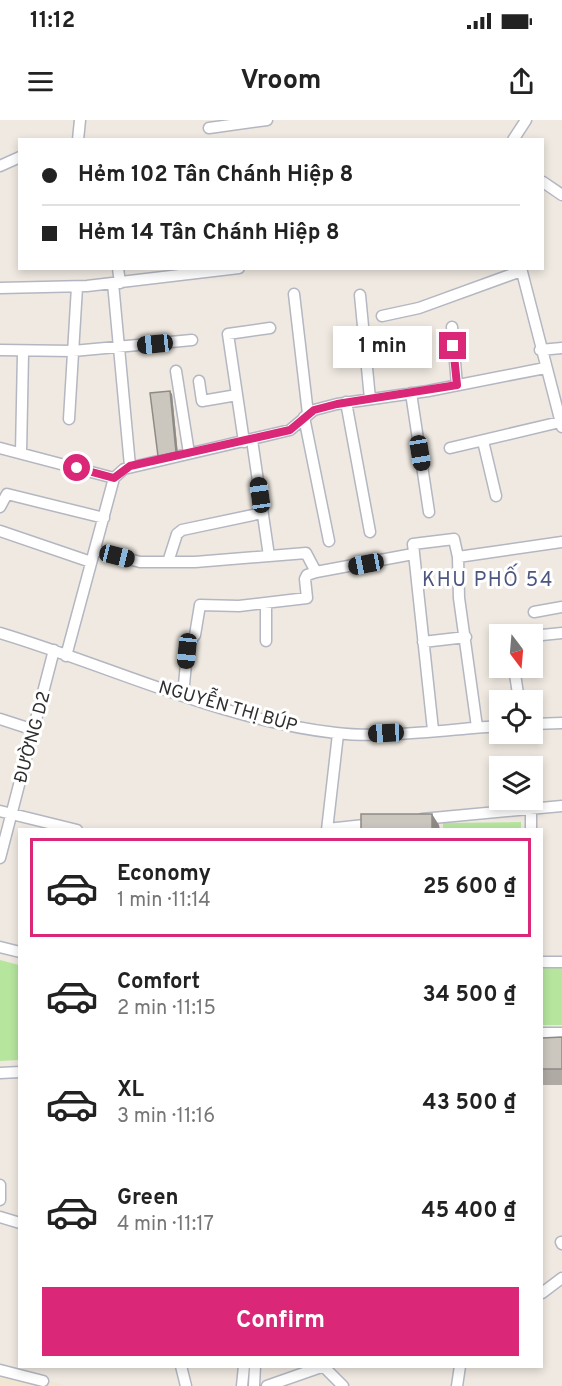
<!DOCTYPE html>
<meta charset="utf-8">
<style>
body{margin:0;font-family:Overpass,sans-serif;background:#f6f6f6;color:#222;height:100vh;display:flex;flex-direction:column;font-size:22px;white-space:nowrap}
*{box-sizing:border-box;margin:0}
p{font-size:20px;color:#767676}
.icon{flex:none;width:33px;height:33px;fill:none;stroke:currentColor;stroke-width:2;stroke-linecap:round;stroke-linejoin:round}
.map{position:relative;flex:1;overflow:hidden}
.details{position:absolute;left:18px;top:708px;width:525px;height:540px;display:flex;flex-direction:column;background:#fff;border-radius:0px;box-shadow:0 3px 9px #0003}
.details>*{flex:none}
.hud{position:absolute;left:18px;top:18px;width:526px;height:132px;border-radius:0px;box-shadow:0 3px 9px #0003;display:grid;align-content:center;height:132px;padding:0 24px;background:#fff}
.needle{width:39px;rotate:164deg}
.tools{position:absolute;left:489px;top:504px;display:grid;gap:12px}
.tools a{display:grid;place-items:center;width:54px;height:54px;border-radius:0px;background:#fff;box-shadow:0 3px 9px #0003;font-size:30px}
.end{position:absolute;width:27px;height:27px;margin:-14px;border:8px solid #db2777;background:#fff;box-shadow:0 0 0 3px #fff}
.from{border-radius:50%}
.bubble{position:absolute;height:42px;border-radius:0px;background:#fff;box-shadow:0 3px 9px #0003;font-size:20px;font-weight:700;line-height:42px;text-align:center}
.car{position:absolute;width:18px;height:36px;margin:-18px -9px;border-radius:8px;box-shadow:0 0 4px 2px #0007;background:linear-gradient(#222 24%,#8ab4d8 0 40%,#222 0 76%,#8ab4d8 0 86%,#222 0)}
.hud b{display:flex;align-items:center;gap:21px;height:57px;font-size:22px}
.hud b+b{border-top:2px solid #e0e0e0}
.hud i{width:15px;height:15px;background:#222}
ul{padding:10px 0 0;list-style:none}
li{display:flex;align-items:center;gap:18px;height:99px;margin:0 12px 9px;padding:0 12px;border:3px solid transparent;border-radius:0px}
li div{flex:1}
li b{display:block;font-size:22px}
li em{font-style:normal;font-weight:700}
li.current{border-color:#db2777}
li>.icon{width:54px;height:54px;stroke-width:1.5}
.button{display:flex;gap:12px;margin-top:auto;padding:12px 24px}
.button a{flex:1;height:69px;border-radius:0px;background:#db2777;color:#fff;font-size:24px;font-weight:700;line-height:69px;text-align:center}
.status{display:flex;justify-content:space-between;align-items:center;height:42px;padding:0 30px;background:#fff;direction:ltr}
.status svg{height:16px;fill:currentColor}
header{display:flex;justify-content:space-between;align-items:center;height:78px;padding:0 24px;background:#fff;font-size:27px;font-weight:700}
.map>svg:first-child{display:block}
.education{fill:#f0e6d1}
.green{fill:#b6e59e}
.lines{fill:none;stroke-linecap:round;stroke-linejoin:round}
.minor-casing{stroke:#b4b7c1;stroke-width:13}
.minor{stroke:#fff;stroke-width:10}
.wall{fill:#afaba4}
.shaded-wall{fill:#8e8b86}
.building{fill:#cbc7bf;stroke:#8e8b86;stroke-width:1.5}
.route{stroke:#db2777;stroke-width:8}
.labels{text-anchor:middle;stroke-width:6;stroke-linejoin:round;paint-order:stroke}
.street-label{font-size:18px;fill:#2e2e2e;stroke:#fff}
.neighbourhood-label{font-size:20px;letter-spacing:1.5px;fill:#4d5680;stroke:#fff}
</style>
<div class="status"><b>11:12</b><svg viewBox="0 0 49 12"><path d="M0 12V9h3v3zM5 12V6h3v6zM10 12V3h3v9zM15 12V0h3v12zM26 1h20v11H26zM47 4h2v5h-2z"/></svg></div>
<header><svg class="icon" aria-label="menu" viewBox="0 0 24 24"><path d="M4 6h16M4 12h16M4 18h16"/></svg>Vroom<svg class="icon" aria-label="share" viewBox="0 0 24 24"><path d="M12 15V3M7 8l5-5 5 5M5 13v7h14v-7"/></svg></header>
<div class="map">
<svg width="562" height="1266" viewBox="0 0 562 1266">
<rect width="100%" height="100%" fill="#efe9e1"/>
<path class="education" d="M 0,1246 L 66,1266 L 0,1266 Z"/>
<path class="green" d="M 521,702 L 521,709 L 443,709 L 443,703 Z
M 0,840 L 19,845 L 19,940 L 0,941 Z
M 542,848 L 562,848 L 562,905 L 542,905 Z"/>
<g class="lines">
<g class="minor-casing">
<path id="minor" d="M 209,8 L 267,0
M 78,20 L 80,0
M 513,20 L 526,0
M 0,46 L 20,37
M 543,62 L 562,75
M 118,148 L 120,163
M 521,148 L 562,307
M 113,163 L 130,346
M 0,168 L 87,166 L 239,148
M 294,174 L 308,294
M 360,175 L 370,279
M 382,196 L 419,188 L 521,151
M 452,207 L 457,265
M 0,230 L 73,231 L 192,220
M 540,230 L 562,228
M 176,251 L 189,333
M 199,261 L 202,281 L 237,275
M 411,273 L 429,392
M 346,282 L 370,412
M 304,297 L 329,421
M 69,299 L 77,167
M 252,320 L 269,436
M 483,321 L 496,376
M 244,322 L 228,214 L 270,208
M 0,328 L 114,358
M 450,328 L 560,302
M 21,333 L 23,233
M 0,387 L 7,374 L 104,398
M 0,411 L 91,442
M 95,430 L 140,442 L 195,442 L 306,433 L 316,452 L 413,434
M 168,442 L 177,414 L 182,410 L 262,393
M 534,492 L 562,487
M 0,513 C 110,546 221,600 336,613 C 384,619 450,609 500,606
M 532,516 L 562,513
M 266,521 L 266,483
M 423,522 L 466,517
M 66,536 L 114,358 L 124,349 L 290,310 L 314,290 L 337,284 L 428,271 L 545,248
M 514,548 L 519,580
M 183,575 L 188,523 L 195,515 L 200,485 L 239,486 L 307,478 L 305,459 L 307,455 L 316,452
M 0,599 L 34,610
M 532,604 L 562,603
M 477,607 L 459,478 L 458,437 L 562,422
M 433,610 L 413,424 L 454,419 L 458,437
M 531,687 L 531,710
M 0,691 L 77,710
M 422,699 L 562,686
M 327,709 L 374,704
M 327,710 L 338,614
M 0,738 L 54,530
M 0,827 L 20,832
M 542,842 L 562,842
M 542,913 L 562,913
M 0,953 L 20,952
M 0,1065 L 0,1080
M 0,1097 L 20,1103
M 561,1122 L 562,1124
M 542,1173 L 562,1158
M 181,1246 L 186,1266
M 324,1247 L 343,1266
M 0,1250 L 43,1261
M 242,1266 L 244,1246
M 254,1266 L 255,1246
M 267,1266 L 324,1246
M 457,1266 L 460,1246"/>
</g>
<use href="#minor" class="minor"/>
</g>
<path class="wall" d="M 172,274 L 178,335 L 160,339 L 158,336 Z
M 562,917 L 562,965 L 542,965 L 542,918 Z"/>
<path class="shaded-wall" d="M 170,271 L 172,274 L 178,335 L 176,332 Z
M 432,694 L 439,705 L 440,710 L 432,710 Z"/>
<path class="building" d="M 170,271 L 176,332 L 158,336 L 150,273 Z
M 361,694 L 432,694 L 432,710 L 361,710 Z
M 562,917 L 562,949 L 542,949 L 542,918 Z"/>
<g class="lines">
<path class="route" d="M 77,348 L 114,358 L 130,346 L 290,310 L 314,290 L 337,284 L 457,265 L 453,226"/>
</g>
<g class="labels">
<g class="street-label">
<text transform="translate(228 586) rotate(16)" y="6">NGUYỄN THỊ BÚP</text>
<text transform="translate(32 617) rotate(-75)" y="6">ĐƯỜNG D2</text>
</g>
<g class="neighbourhood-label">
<text x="488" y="466">KHU PHỐ 54</text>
</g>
</g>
</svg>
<div class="tools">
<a><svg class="needle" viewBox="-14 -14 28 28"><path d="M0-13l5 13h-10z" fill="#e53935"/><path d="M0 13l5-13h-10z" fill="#767676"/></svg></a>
<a><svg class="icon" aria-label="locate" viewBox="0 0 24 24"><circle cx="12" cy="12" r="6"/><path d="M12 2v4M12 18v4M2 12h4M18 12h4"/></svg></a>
<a><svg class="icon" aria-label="layers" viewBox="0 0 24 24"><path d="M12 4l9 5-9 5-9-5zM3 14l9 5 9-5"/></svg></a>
</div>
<i class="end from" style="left:77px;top:348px"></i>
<i class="end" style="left:453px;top:226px"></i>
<div class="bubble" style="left:333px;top:206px;width:99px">1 min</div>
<i class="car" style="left:155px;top:224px;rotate:264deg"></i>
<i class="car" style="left:420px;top:333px;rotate:171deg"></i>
<i class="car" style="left:260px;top:375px;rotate:352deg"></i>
<i class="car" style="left:117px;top:436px;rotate:104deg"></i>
<i class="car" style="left:366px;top:444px;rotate:259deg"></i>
<i class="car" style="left:187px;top:531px;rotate:186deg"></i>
<i class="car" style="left:386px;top:613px;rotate:267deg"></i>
<div class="hud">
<b><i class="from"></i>Hẻm 102 Tân Chánh Hiệp 8</b>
<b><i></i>Hẻm 14 Tân Chánh Hiệp 8</b>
</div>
<section class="details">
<ul>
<li class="current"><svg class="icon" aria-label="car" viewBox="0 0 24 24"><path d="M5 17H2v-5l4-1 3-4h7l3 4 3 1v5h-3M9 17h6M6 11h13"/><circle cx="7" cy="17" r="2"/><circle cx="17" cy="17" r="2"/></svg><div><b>Economy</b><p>1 min · 11:14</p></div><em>25 600 ₫</em></li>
<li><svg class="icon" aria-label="car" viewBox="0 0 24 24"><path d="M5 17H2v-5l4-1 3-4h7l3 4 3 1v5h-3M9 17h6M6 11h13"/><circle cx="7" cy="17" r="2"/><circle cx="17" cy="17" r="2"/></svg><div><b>Comfort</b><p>2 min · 11:15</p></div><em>34 500 ₫</em></li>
<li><svg class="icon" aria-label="car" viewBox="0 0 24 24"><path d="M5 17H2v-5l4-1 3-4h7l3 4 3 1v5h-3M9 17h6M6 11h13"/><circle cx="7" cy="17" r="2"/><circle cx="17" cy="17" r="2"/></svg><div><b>XL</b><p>3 min · 11:16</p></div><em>43 500 ₫</em></li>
<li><svg class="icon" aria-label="car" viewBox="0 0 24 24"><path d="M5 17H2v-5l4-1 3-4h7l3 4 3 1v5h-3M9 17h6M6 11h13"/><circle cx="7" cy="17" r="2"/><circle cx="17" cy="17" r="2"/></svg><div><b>Green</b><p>4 min · 11:17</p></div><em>45 400 ₫</em></li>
</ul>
<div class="button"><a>Confirm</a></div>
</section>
</div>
